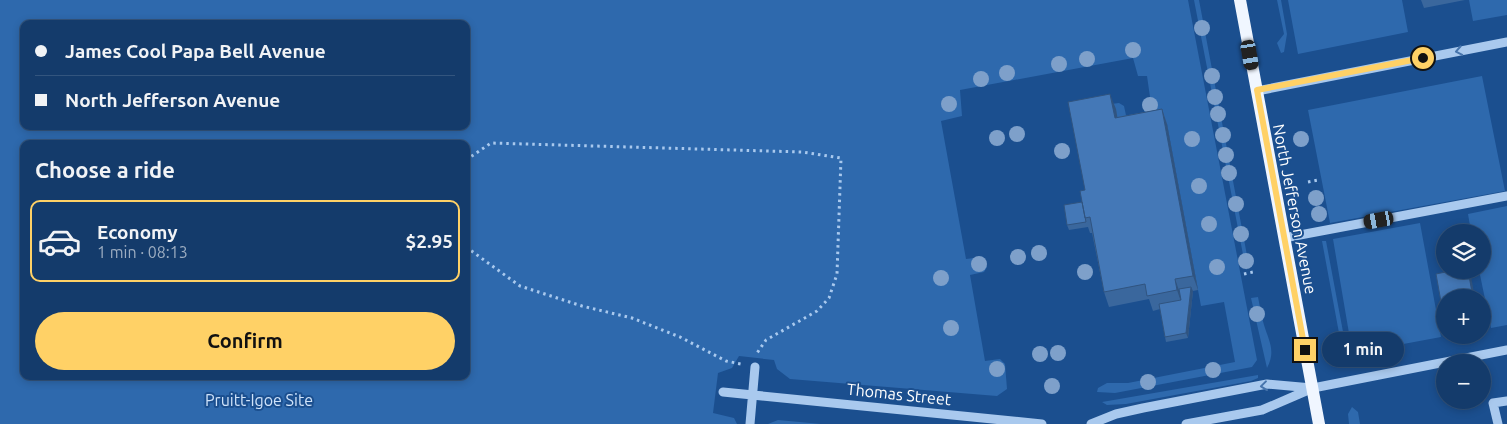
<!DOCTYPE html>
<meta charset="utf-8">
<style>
body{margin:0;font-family:Ubuntu,sans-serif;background:#1d4271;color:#f1f3f6;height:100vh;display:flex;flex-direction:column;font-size:19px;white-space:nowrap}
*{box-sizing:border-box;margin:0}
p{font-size:16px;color:#9dadc1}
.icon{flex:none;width:28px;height:28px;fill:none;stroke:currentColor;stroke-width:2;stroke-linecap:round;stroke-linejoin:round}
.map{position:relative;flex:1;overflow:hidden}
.sheet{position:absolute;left:20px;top:140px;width:450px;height:240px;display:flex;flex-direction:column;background:#143b6b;border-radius:10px;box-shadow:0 2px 8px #0003,0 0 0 1px #33557e}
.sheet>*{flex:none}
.top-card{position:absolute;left:20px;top:20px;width:450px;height:110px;border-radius:10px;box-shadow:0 2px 8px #0003,0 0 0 1px #33557e;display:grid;align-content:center;height:110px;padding:0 15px;background:#143b6b}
.controls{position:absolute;left:1436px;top:224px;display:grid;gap:10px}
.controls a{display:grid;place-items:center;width:55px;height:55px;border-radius:50%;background:#143b6b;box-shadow:0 2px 8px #0003,0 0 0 1px #33557e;font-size:25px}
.end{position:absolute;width:22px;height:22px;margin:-11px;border:6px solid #ffd166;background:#111;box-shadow:0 0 0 2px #111}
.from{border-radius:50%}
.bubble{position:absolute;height:35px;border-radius:18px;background:#143b6b;box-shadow:0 2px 8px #0003,0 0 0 1px #33557e;font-size:16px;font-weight:700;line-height:35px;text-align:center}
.car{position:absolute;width:15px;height:30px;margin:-15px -8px;border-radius:6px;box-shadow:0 0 4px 1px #0007;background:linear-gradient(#222 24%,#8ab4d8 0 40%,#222 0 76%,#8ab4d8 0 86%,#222 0)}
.top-card b{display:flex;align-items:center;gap:18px;height:48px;font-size:19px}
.top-card b+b{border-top:1px solid #33557e}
.top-card i{width:12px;height:12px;background:#f1f3f6}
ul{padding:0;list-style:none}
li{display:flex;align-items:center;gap:15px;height:82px;margin:0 10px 8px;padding:0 5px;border:2px solid transparent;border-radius:10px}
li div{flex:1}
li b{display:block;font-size:19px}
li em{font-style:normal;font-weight:700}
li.current{border-color:#ffd166}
li>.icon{width:45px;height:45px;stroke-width:1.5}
h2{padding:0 15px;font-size:22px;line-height:60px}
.action{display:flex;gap:10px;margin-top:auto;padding:10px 15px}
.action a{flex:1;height:58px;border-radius:30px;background:#ffd166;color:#111;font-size:20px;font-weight:700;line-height:58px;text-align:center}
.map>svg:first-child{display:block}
.green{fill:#2e69ad;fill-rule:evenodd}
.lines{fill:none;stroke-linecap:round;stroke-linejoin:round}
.path{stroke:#a9c9ee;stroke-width:3;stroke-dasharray:2.5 4;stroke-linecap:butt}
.minor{stroke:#a9c9ee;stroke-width:9}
.major{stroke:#f0f6ff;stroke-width:12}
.tree{fill:#7ea0ca}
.wall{fill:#3a679d}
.shaded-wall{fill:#305480}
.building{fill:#4478b7;stroke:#305480}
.oneway{stroke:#4674ac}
.route{stroke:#ffd166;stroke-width:6}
.labels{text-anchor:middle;stroke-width:4;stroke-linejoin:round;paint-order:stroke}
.street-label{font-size:16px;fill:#fff;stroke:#1b4f8f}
.park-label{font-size:16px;fill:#cfe3fa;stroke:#1b4f8f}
</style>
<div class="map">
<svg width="1507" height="424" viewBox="0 0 1507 424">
<rect width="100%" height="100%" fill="#1b4f8f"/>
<path class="green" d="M 0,0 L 1188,0 L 1257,360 L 1252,367 L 1115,393 L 1097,392 L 1098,388 L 1107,383 L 1128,383 L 1235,362 L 1224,302 L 1201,306 L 1167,124 L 1120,133 L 1111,104 L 1119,103 L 1124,106 L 1127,120 L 1145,117 L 1143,101 L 1150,97 L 1147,76 L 1138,76 L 1133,58 L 960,90 L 962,116 L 941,121 L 966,259 L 983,257 L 987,267 L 984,272 L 970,275 L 985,361 L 1000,359 L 1005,364 L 1007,389 L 997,396 L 790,379 L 777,369 L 774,360 L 739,356 L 732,368 L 718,373 L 713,413 L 734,418 L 737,424 L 0,424 ZM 24,24 L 466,24 L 466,126 L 24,126 ZM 24,144 L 466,144 L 466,376 L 24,376 Z
M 1194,0 L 1199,0 L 1249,266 L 1246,270 Z
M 1277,0 L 1281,0 L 1287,34 L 1284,52 L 1281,53 L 1277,43 L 1284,34 Z
M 1288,0 L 1402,0 L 1408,32 L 1298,54 Z
M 1469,0 L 1507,0 L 1507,15 L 1473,21 Z
M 1482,76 L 1505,191 L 1330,223 L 1308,110 Z
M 1507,206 L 1507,325 L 1491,328 L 1479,270 L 1482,270 L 1482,232 L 1471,232 L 1468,214 Z
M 1420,223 L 1441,337 L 1355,353 L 1352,351 L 1333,239 Z
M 1322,241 L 1326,241 L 1347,353 L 1344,359 C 1334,349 1330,345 1339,333 Z
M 1258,297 C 1260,306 1261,316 1264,325 C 1269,341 1276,351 1267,368 L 1251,298 Z
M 1258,375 L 1258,378 L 1251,381 L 1126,404 L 1107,405 L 1102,402 Z
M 1352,407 L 1358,412 L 1360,424 L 1349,424 L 1348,414 Z
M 778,420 L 821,424 L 768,424 Z"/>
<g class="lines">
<path class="path" d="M 466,160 L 491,143 L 802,152 L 841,158 L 837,274 L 829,298 L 817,311 L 766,340 L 757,353
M 1308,182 L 1318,180
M 466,247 L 520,286 L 582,306 L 632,318 L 680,337 L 726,361 L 741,364
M 1244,274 L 1253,272"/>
<path class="minor" d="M 1257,91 L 1507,42
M 1284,238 L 1507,196
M 723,392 L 1042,424
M 750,424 L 755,367
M 1091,424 L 1116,414 L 1143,408 L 1267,384 L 1312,388
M 1186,424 L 1262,410 L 1313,388 L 1507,350
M 1498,424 L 1493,403 L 1507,401"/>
<path class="major" d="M 1240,0 L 1319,424"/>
</g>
<g class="tree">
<circle cx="1202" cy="28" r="8"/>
<circle cx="1133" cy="50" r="8"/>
<circle cx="1087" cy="59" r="8"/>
<circle cx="1059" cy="64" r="8"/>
<circle cx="1007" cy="73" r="8"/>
<circle cx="1212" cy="76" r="8"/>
<circle cx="981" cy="79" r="8"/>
<circle cx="1215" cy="97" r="8"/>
<circle cx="949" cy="104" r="8"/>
<circle cx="1150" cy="105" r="8"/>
<circle cx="1218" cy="114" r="8"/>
<circle cx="1017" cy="134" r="8"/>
<circle cx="1223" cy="135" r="8"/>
<circle cx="997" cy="138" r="8"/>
<circle cx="1192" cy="139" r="8"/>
<circle cx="1301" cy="139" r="8"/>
<circle cx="1062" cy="151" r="8"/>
<circle cx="1226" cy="155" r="8"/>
<circle cx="1229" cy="173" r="8"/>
<circle cx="1199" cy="186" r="8"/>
<circle cx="1316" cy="198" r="8"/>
<circle cx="1236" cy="204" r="8"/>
<circle cx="1319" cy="214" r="8"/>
<circle cx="1209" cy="224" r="8"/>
<circle cx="1241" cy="234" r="8"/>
<circle cx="1039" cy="253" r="8"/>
<circle cx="1018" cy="257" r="8"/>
<circle cx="1246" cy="261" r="8"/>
<circle cx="979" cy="264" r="8"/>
<circle cx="1217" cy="267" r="8"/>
<circle cx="1085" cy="272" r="8"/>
<circle cx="941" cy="278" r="8"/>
<circle cx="1257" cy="314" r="8"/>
<circle cx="951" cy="328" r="8"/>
<circle cx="1058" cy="353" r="8"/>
<circle cx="1040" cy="354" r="8"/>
<circle cx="997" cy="369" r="8"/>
<circle cx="1213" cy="370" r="8"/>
<circle cx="1148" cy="382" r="8"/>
<circle cx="1052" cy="386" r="8"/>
</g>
<path class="wall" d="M 1421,0 L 1465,0 L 1424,8 Z
M 1116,109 L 1117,117 L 1162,109 L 1167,124 L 1198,290 L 1193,291 L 1188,338 L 1166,342 L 1165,337 L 1160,309 L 1153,311 L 1149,299 L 1109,307 L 1104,292 L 1092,233 L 1090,233 L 1088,227 L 1069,230 L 1067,225 L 1082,202 L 1085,190 Z"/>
<path class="shaded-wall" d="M 1110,94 L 1116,109 L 1120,133 L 1115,118 Z
M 1162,109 L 1167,124 L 1198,290 L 1193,276 Z
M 1468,270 L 1471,276 L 1475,298 L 1473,298 Z
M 1175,279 L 1180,293 L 1182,305 L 1177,290 Z
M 1191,287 L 1193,291 L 1188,338 L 1186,333 Z"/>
<path class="building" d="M 1110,94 L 1115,118 L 1162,109 L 1193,276 L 1175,279 L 1177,290 L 1147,296 L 1145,284 L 1104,292 L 1090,217 L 1085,218 L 1080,191 L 1085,190 L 1068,102 Z
M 1082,202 L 1086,222 L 1067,225 L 1064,205 Z
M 1455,270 L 1468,270 L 1473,298 L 1445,298 L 1445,324 L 1436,274 Z
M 1191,287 L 1186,333 L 1165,337 L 1159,304 L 1181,300 L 1179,289 Z"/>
<defs><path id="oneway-chevron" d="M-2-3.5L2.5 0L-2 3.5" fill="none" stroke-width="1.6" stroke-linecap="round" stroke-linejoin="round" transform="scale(1.25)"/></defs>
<g class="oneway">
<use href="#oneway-chevron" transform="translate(1459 51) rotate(169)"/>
<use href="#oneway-chevron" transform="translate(1264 386) rotate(173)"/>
</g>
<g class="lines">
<path class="route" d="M 1305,350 L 1257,90 L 1423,58"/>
</g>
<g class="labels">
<g class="street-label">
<text transform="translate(1295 209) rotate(79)" y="6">North Jefferson Avenue</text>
<text transform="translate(899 394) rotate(6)" y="6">Thomas Street</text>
</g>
<g class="park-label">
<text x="259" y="406">Pruitt-Igoe Site</text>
</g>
</g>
</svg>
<div class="controls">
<a><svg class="icon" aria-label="layers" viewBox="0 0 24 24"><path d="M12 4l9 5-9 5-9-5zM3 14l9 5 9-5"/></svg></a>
<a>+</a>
<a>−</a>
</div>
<i class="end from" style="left:1423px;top:58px"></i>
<i class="end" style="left:1305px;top:350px"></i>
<div class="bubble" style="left:1322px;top:332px;width:82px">1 min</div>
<i class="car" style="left:1250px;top:55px;rotate:170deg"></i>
<i class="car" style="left:1379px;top:220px;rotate:260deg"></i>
<div class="top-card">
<b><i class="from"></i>James Cool Papa Bell Avenue</b>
<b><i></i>North Jefferson Avenue</b>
</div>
<section class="sheet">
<h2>Choose a ride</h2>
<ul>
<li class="current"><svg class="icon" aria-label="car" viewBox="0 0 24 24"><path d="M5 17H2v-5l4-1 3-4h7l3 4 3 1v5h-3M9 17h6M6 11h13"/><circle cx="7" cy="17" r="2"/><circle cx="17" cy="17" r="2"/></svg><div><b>Economy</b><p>1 min · 08:13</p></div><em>$2.95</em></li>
</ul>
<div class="action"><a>Confirm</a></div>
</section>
</div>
